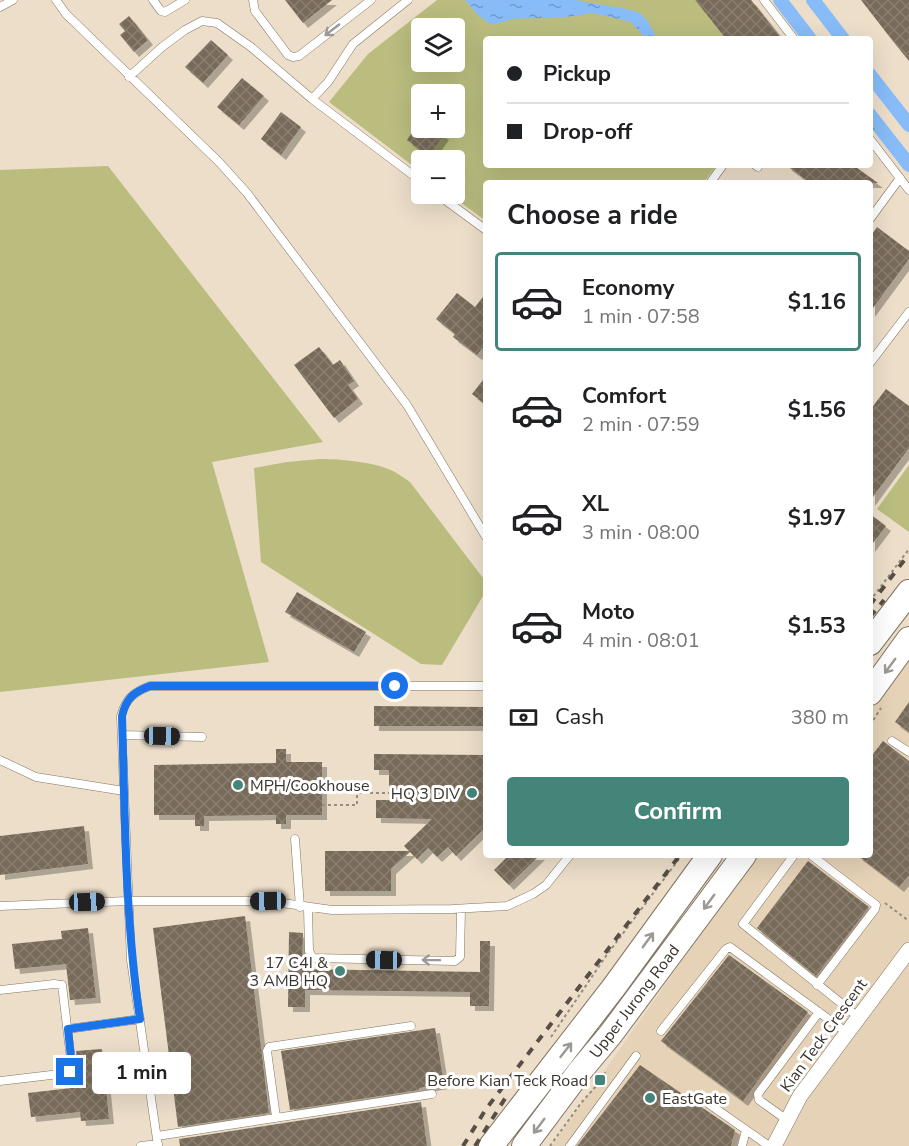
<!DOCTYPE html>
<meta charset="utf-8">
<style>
body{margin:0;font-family:"Nunito Sans",sans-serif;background:#f6f6f6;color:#202124;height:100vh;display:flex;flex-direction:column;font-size:22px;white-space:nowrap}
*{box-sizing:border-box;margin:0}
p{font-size:20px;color:#757577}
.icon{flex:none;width:33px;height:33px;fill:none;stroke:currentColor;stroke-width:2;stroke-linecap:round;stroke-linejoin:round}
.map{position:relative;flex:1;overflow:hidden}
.sheet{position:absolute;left:483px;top:180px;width:390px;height:678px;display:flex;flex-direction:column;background:#fff;border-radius:6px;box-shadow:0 6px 24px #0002}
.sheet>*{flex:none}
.hud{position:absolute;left:483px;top:36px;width:390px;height:132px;border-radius:6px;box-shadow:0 6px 24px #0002;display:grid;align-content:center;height:132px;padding:0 24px;background:#fff}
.fabs{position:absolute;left:411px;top:18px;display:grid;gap:12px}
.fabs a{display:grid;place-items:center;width:54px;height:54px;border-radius:6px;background:#fff;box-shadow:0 6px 24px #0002;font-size:30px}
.end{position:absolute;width:27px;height:27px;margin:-14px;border:8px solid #1a73e8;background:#fff;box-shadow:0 0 0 3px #fff}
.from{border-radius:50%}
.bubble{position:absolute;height:42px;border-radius:6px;background:#fff;box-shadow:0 6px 24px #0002;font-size:20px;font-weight:700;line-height:42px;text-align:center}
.car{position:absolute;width:18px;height:36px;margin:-18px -9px;border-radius:8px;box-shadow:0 0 4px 2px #0007;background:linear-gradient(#222 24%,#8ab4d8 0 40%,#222 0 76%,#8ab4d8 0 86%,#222 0)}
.hud b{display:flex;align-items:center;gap:21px;height:57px;font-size:22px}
.hud b+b{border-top:2px solid #e0e0e0}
.hud i{width:15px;height:15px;background:#202124}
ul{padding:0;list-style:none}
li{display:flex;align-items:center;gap:18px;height:99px;margin:0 12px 9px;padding:0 12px;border:3px solid transparent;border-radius:6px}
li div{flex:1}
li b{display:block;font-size:22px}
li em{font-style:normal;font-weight:700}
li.selected{border-color:#438679}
li>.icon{width:54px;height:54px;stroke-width:1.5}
h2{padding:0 24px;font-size:27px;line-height:72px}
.pay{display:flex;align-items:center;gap:15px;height:66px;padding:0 24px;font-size:22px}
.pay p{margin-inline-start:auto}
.cta{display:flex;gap:12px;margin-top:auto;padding:12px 24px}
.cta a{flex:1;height:69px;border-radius:6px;background:#438679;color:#fff;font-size:24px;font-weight:700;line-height:69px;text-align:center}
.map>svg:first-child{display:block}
.built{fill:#e5d2b7}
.green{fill:#babd7e;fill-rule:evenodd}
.water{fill:url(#water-ripples)}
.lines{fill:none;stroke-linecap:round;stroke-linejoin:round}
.canal{stroke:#87bcf9;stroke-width:14}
.building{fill:url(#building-cross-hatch);filter:url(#shadow)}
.service-casing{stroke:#827562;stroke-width:9}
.minor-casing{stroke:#827562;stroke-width:16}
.primary-casing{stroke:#827562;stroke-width:26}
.path{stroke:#968b7d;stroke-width:2;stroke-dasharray:3 3;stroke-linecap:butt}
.service{stroke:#fff;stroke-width:8}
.minor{stroke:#fff;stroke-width:15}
.primary{stroke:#fff;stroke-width:24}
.rail{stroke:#574f45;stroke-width:4;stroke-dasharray:8 8;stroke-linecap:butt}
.oneway{stroke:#9c9995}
.route{stroke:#1a73e8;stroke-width:8}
.poi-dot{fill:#438679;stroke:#fff;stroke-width:2}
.labels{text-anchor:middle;stroke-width:6;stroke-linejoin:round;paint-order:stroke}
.poi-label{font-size:16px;fill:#39332b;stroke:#fff;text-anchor:end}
.street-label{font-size:16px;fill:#39332b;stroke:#fff}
</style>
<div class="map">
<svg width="909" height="1146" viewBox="0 0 909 1146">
<defs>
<pattern id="water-ripples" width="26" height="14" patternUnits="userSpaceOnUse" patternTransform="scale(1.5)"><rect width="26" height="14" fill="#87bcf9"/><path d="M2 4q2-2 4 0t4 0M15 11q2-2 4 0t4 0" fill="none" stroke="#6f99ca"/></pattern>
<pattern id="building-cross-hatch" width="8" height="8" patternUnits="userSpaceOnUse" patternTransform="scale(1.5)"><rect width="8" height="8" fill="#776a58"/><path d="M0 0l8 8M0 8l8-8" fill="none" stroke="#8a8072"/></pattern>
<filter id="shadow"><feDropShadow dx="5" dy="5" stdDeviation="0" flood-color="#0004"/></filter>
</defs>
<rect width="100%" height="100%" fill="#ecdec9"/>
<path class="built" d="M 909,652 L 909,1146 L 552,1146 L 756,855 L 870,855 L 870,704 Z"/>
<path class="green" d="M 437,0 L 695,0 L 726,39 L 486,39 L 486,165 L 717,165 L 703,183 L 486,183 L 486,221 L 449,194 L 454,194 L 454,160 L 422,160 L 421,172 L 329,102 L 368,54 ZM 422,28 L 454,28 L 454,62 L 422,62 ZM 422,94 L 454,94 L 454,128 L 422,128 Z
M 108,166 L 323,442 L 212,462 L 269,662 L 0,692 L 0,170 Z
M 320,459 C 341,459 375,462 393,471 C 399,474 404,478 410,482 L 486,582 L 486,591 L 442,665 L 421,664 L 261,562 L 254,468 L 287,462 Z
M 909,465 L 909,532 L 877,509 Z"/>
<path class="water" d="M 465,0 L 577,0 C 593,5 632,7 642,15 C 649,21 653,32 658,39 L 646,39 L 631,22 L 593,13 L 567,17 L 512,19 L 496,24 L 490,24 L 477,14 Z"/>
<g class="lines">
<path class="canal" d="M 780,0 L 810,39
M 813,0 L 843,39
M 870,75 L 909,125
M 870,115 L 909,165"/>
</g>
<path class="building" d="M 285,0 L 332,0 L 303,23 Z
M 695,0 L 751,0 L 782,39 L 726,39 Z
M 861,0 L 909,0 L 909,61 L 892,40 Z
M 129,16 L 148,40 L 134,52 L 120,35 L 125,31 L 119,24 Z
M 211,40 L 228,55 L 203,83 L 185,67 Z
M 242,78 L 264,96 L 239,125 L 217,107 Z
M 281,112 L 301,127 L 281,155 L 261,139 Z
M 415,128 L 433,128 L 444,135 L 429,156 L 407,140 Z
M 786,165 L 853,165 L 878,183 L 810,183 Z
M 877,227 L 909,251 L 909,259 L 870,312 L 870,237 Z
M 457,293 L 475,307 L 486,293 L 486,344 L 477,355 L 453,337 L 455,334 L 436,319 Z
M 319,347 L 333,365 L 340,360 L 354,381 L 348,385 L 358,399 L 334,418 L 294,365 Z
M 486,376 L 486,405 L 472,394 Z
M 886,389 L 909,406 L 909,448 L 870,501 L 870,410 Z
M 870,514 L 886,526 L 870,547 Z
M 297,592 L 366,632 L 354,652 L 285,612 Z
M 909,702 L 909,732 L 895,722 Z
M 374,706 L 486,707 L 486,726 L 374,726 Z
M 883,741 L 909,761 L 909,875 L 899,887 L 857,855 L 870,855 L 870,758 Z
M 276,749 L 286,749 L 286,762 L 322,762 L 322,815 L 286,815 L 286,824 L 276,824 L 276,815 L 204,816 L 204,826 L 195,826 L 195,815 L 154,815 L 154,765 L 276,763 Z
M 374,754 L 486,755 L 486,827 L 456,856 L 448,847 L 437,857 L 428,848 L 417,859 L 410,852 L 391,869 L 391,891 L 325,891 L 325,851 L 409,851 L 404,846 L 432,819 L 376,818 L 376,800 L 389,800 L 389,770 L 374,770 Z
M 84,826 L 88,864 L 0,875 L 0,836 Z
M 509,855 L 540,855 L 509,885 L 494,870 Z
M 808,861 L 869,907 L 816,976 L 757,928 Z
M 245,916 L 269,1113 L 178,1127 L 153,928 Z
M 88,928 L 96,998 L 70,1000 L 66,964 L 15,969 L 12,944 L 62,939 L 61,931 Z
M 289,932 L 303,933 L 302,969 L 480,972 L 480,941 L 490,941 L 489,1006 L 470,1006 L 470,992 L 305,990 L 305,1007 L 288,1007 Z
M 729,955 L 808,1012 L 743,1101 L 661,1041 Z
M 435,1028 L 444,1084 L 419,1088 L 419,1090 L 290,1110 L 281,1051 Z
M 102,1049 L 109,1119 L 81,1121 L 80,1112 L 31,1117 L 28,1093 L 80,1087 L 76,1051 Z
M 640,1065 L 735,1130 L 731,1146 L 577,1146 Z
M 421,1102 L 427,1146 L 180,1146 L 179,1139 Z"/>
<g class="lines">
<g class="service-casing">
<path id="service" d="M 56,0 L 66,14 L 219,162 L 247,193 L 407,405 L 486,537
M 153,0 L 161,11 L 165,12 L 185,0
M 253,0 L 255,11 L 288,55 L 293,57 L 299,56 L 371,0
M 764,0 L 794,39
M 0,7 L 13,0
M 129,77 L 162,47 L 185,30 L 202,21 L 217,23 L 251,47 L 312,99 L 422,182
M 312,99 L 328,82 L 353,44 L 408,0
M 870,139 L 909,190
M 755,165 L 758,167
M 710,183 L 723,165
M 437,194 L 486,230
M 870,219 L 900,178
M 870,363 L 909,312
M 122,735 L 202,737
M 892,741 L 909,752
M 0,760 L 36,777 L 124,791
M 295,839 L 300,907
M 794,855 L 743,924 L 857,1016
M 811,855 L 876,905 L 875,909 L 817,985
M 0,906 L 128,901 L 268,901 L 332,910 L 452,909 L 507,906 L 533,894 L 546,885 L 570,855
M 308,908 L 309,951 L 313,958 L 455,961 L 460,957 L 461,909
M 0,990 L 54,984 L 62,985 L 72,1068 L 68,1073 L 0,1081
M 68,1029 L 140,1019
M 661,1031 L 726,949 L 730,947 L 846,1032
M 709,1104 L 769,1146
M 276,1117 L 267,1051 L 269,1047 L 411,1026
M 787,1120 L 759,1100 L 758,1094 L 819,1012
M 157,1136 L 432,1094
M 141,1146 L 158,1144
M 158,1146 L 131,960 L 121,716 C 126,698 134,692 150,686 L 486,686
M 570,1146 L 636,1056
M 742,1146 L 746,1130"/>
</g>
<g class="minor-casing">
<path id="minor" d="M 774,1146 L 800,1096 L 909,950"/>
</g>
<g class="primary-casing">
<path id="primary" d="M 870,643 L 909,592
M 870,693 L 909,639
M 491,1146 L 614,987 L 710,855
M 524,1146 L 580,1071 L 610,1035 L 744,855"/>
</g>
<path class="path" d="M 870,123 L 874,129
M 870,601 L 909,549
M 870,725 L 881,708
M 322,805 L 357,805 L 357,793 L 389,793
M 885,903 L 909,921
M 551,1037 L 606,956 L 682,855
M 550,1146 L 581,1103 L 605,1076 L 605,1070"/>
<use href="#service" class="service"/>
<use href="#minor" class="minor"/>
<use href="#primary" class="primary"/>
<path class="rail" d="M 870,605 L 909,554
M 870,617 L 884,600
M 463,1146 L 486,1109 L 680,855
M 475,1146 L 506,1097"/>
</g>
<defs><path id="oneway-shaft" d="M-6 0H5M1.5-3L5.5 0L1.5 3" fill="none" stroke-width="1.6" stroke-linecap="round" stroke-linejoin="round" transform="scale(1.5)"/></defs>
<g class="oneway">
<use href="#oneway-shaft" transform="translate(332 30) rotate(142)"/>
<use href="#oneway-shaft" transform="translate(890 666) rotate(126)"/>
<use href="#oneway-shaft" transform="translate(709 902) rotate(126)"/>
<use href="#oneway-shaft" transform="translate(648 940) rotate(-54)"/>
<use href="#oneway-shaft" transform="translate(431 960) rotate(-179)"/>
<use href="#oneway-shaft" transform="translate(566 1050) rotate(-52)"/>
<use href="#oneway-shaft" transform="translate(539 1126) rotate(127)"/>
</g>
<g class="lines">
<path class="route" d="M 70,1072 L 72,1068 L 68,1029 L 140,1019 C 125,919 125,817 122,716 C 126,698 134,692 150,686 L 395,686"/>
</g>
<g class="poi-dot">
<circle cx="238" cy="785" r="6"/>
<circle cx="472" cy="793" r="6"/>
<circle cx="340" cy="971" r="6"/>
<rect x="594" y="1074" width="12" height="12" rx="3"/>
<circle cx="650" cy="1098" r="6"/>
</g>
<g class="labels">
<g class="poi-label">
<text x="250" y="791" text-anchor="start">MPH/Cookhouse</text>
<text x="460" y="799">HQ 3 DIV</text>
<text x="328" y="968">17 C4I &amp;<tspan x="328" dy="18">3 AMB HQ</tspan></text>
<text x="588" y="1086">Before Kian Teck Road</text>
<text x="662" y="1104" text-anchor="start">EastGate</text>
</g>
<g class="street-label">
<text transform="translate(634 1001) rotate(-53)" y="6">Upper Jurong Road</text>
<text transform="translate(823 1035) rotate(-54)" y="6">Kian Teck Crescent</text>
</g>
</g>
</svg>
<div class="fabs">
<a><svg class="icon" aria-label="layers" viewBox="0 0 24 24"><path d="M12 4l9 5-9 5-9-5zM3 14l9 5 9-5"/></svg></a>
<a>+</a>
<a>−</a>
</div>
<i class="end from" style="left:395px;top:686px"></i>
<i class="end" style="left:70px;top:1072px"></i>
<div class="bubble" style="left:92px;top:1052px;width:99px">1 min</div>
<i class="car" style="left:162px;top:736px;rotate:91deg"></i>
<i class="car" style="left:268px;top:901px;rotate:269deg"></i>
<i class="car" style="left:87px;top:902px;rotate:88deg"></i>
<i class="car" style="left:384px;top:960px;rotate:271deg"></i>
<div class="hud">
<b><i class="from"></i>Pickup</b>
<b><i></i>Drop-off</b>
</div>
<section class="sheet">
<h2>Choose a ride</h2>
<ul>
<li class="selected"><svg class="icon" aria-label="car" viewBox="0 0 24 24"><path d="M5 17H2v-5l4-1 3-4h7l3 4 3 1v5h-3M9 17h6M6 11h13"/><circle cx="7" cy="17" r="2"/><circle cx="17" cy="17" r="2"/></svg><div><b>Economy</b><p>1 min · 07:58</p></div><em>$1.16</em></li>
<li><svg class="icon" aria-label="car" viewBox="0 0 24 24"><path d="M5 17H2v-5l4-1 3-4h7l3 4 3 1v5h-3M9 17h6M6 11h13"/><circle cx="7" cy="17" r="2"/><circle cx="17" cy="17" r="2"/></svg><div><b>Comfort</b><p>2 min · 07:59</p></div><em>$1.56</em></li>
<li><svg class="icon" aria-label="car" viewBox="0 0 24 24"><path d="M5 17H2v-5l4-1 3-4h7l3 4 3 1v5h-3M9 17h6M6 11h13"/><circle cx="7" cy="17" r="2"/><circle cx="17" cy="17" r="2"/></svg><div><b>XL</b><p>3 min · 08:00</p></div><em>$1.97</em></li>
<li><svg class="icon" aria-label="car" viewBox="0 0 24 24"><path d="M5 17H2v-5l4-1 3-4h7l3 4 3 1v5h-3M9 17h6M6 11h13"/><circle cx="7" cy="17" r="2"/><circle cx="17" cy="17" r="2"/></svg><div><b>Moto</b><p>4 min · 08:01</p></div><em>$1.53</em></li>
</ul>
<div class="pay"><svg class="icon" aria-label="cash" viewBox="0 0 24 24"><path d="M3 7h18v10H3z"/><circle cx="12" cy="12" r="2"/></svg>Cash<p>380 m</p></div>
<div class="cta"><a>Confirm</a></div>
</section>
</div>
